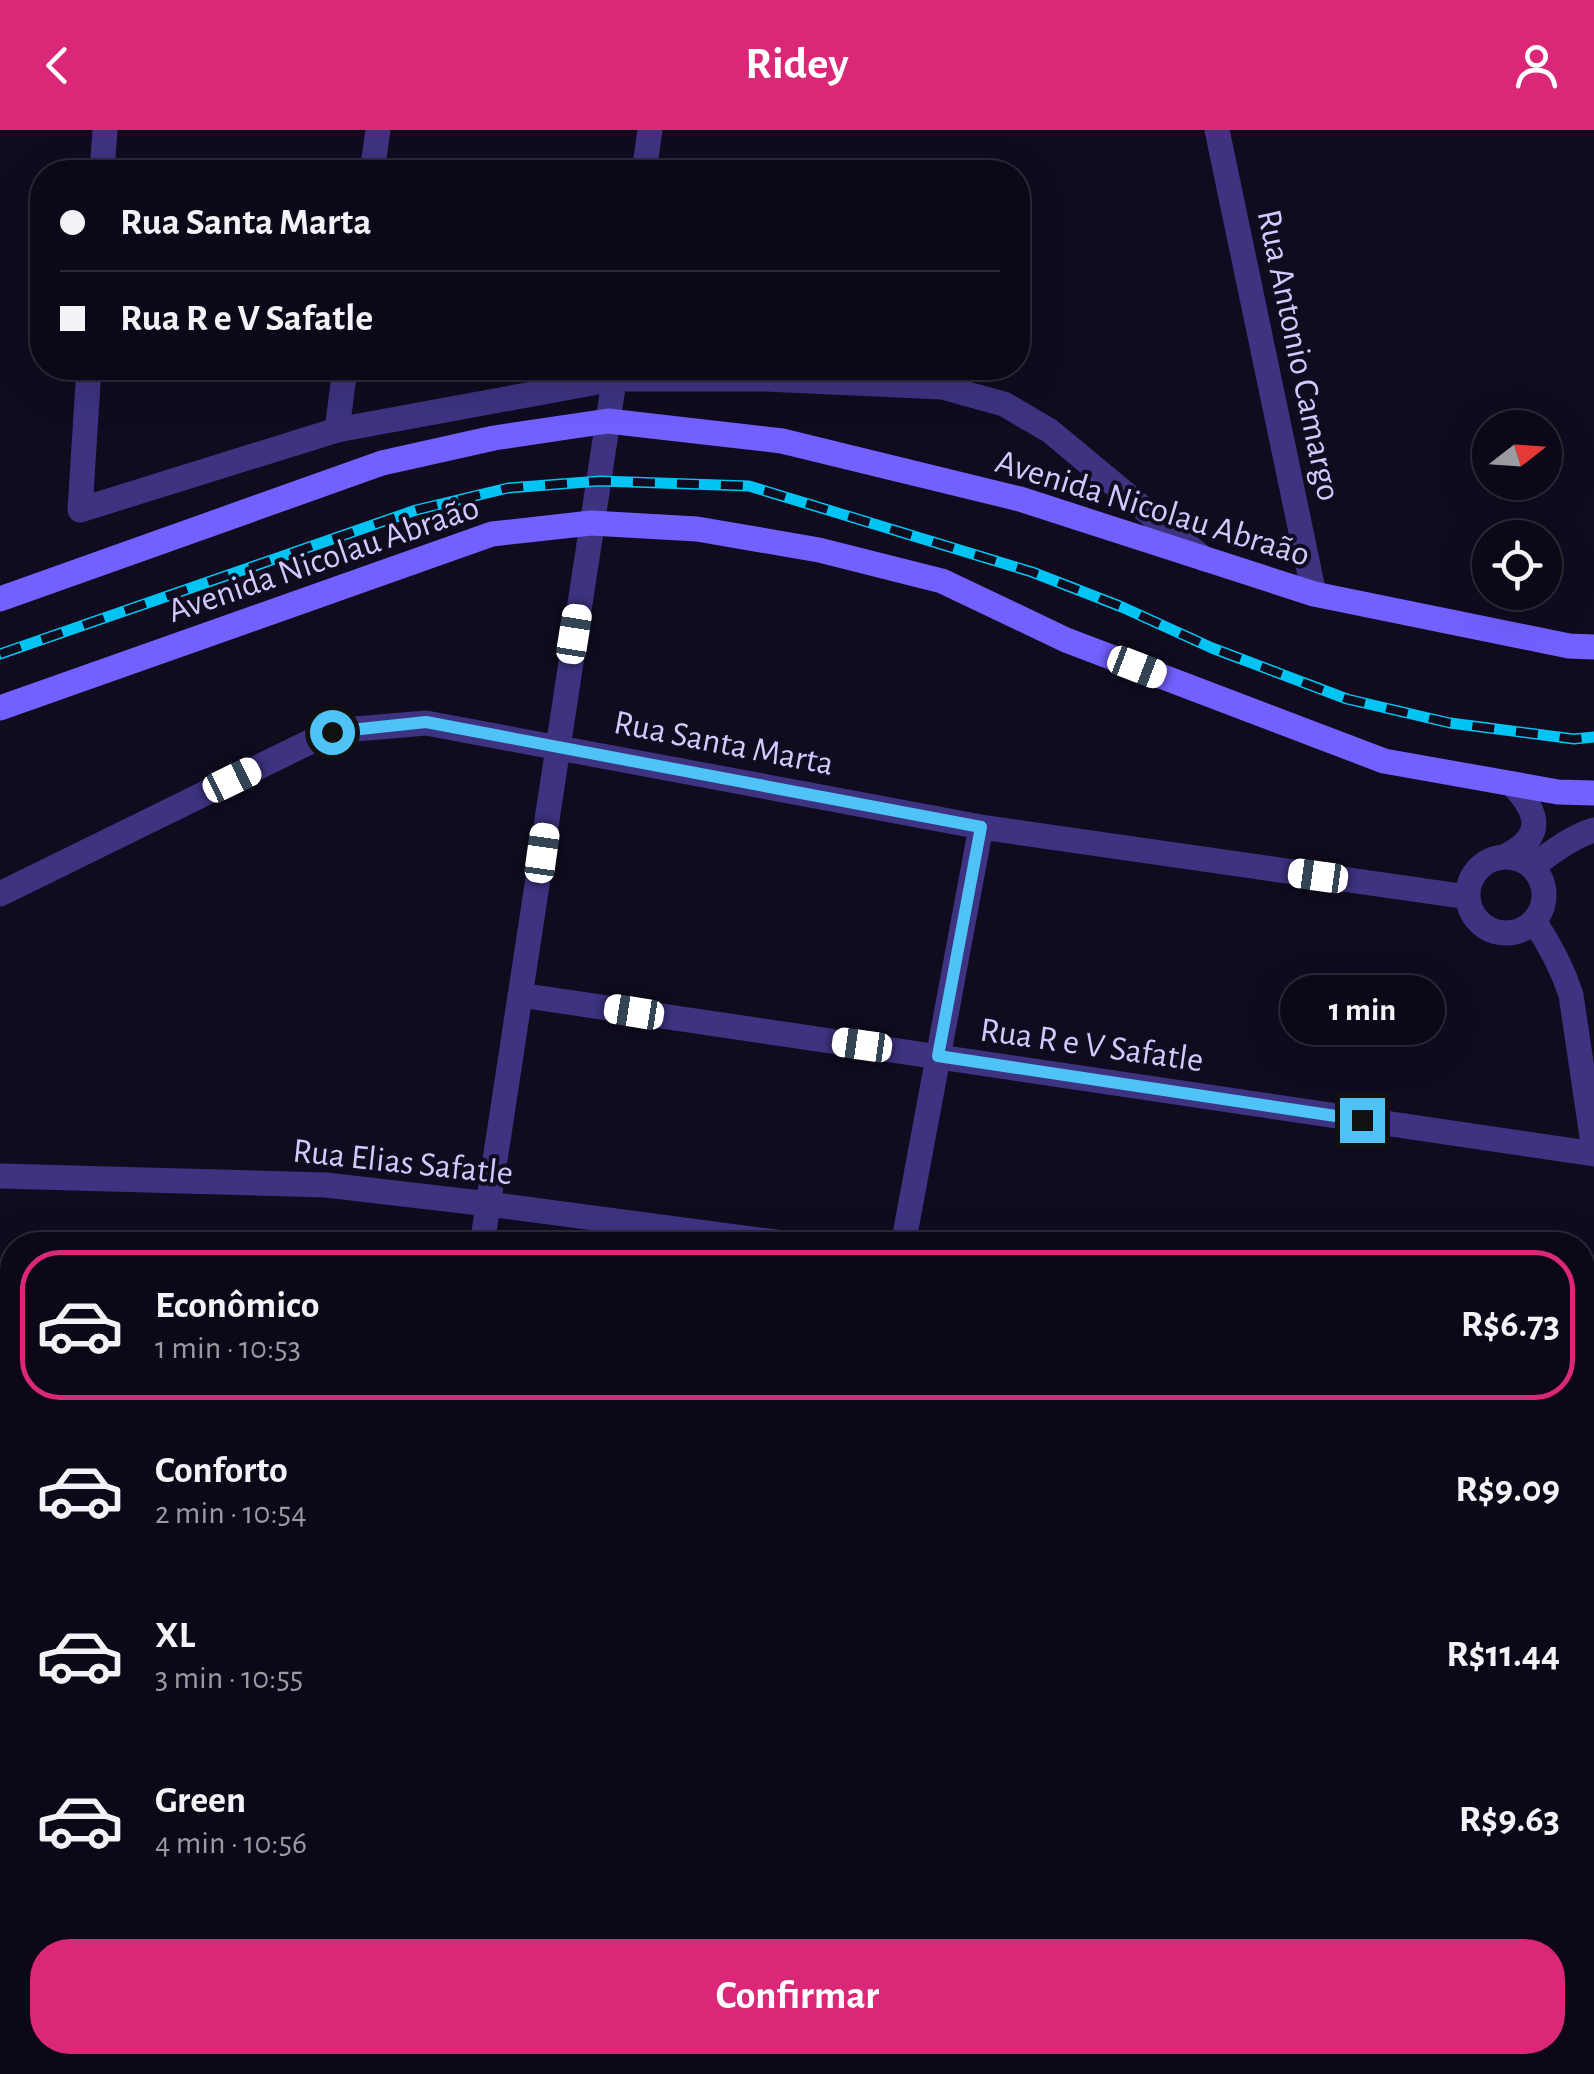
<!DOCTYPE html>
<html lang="pt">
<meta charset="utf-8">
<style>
body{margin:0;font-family:"Alegreya Sans",sans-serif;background:#151120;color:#f1f3f6;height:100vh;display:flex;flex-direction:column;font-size:38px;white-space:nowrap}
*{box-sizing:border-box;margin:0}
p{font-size:32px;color:#9a9aa1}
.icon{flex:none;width:55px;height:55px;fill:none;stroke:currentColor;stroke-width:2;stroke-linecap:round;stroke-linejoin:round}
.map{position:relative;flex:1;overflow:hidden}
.drawer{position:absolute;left:0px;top:1102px;width:1595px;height:842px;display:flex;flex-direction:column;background:#0c0817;border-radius:40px 40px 0 0;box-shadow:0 10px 40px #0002,0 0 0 2px #2c2936}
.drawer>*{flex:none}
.top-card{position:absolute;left:30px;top:30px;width:1000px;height:220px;border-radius:40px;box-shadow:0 10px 40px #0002,0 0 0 2px #2c2936;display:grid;align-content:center;height:220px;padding:0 30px;background:#0c0817}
.needle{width:65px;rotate:73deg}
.fabs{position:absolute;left:1472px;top:280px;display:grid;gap:20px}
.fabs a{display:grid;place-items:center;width:90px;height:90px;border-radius:50%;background:#0c0817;box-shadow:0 10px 40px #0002,0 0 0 2px #2c2936;font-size:50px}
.end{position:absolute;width:45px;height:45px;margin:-22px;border:12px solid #4fc3f7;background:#111;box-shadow:0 0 0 5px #111}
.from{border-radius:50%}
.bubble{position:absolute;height:70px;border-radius:35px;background:#0c0817;box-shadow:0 10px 40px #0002,0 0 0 2px #2c2936;font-size:32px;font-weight:700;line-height:70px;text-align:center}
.car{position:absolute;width:30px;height:60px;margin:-30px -15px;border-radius:12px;box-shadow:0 0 8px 2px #0007;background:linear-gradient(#fff 24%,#345 0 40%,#fff 0 76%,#345 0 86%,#fff 0)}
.top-card b{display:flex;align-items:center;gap:35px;height:95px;font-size:38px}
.top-card b+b{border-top:2px solid #2c2936}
.top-card i{width:25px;height:25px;background:#f1f3f6}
ul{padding:18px 0 0;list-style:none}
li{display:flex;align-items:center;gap:30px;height:150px;margin:0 20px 15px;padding:0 10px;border:5px solid transparent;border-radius:40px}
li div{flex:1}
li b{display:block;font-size:38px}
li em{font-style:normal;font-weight:700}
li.selected{border-color:#db2777}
li>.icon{width:90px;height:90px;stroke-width:1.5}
.action{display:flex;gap:20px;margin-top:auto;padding:20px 30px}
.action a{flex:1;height:115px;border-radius:40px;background:#db2777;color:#fff;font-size:40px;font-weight:700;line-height:115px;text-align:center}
header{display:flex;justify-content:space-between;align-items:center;height:130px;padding:0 30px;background:#db2777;color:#fff;font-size:45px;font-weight:700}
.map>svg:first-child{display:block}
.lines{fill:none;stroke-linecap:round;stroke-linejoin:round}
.street{stroke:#3d3381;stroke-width:25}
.secondary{stroke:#7260ff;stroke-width:25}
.rail-casing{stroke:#00c5f4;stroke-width:11}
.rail{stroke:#100b1f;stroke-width:8;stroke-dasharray:22;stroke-linecap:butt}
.route{stroke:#4fc3f7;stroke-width:12}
.labels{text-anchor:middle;stroke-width:8;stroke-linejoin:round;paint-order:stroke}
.street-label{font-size:35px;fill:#d4c9ff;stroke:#100b1f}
</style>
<header><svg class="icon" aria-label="back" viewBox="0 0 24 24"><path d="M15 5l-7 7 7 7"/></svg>Ridey<svg class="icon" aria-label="person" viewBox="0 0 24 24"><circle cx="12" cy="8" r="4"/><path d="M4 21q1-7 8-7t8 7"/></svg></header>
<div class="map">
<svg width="1594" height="1944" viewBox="0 0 1594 1944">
<rect width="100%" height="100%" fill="#100b1f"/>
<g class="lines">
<path class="street" d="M 1217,0 L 1314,464
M 102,42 L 105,0
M 372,42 L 378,0
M 644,42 L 650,0
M 89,238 L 80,380 L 337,300 L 614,249 L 765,249 L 942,257 L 1004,274 L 1050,301 L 1204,429
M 337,300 L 345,238
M 1504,727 C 1545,707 1540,684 1512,654
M1468 765a38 38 0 1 1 76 0a38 38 0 1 1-76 0Z
M 1532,737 C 1551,723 1571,707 1594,700
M 0,764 L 332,601 L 426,593 L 981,697 L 1468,767
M 1534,791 C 1550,815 1562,837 1571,865 L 1594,1020
M 520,865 L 1594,1024
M 0,1046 L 326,1055 L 489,1074 L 798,1115
M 482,1115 L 616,238
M 903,1115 L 981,697
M 1582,1219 L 1594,1221
M 0,1319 L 12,1321
M 1582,1568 L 1594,1570
M 1582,1644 L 1594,1633
M 345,1944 L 346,1932
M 747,1944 L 749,1932
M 1293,1944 L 1301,1932"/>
<path class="secondary" d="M 0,469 L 382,333 L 494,308 L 608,291 L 782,311 L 1020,369 L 1314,464 L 1569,516 L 1594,517
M 0,578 L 492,404 L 591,393 L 697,399 L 819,420 L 942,451 L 1066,510 L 1384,631 L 1558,662 L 1594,663"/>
<g class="rail-casing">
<path id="rail" d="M 0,524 L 416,380 L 508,358 L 600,351 L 749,356 L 1032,442 L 1122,477 L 1212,518 L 1347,569 L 1450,593 L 1574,609 L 1594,607"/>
</g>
<use href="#rail" class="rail"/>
</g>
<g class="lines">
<path class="route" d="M 332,602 L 426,592 L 981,697 L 938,926 L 1362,990"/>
</g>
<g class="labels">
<g class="street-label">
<text transform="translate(1300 225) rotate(78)" y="12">Rua Antonio Camargo</text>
<text transform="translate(1153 377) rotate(17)" y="12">Avenida Nicolau Abraão</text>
<text transform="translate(323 428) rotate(-19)" y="12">Avenida Nicolau Abraão</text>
<text transform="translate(724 612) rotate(11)" y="12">Rua Santa Marta</text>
<text transform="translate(1092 914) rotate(8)" y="12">Rua R e V Safatle</text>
<text transform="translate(403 1031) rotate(6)" y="12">Rua Elias Safatle</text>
</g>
</g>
</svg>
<div class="fabs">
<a><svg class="needle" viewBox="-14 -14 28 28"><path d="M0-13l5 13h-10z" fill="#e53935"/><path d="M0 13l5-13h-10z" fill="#9a9aa1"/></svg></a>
<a><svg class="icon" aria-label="locate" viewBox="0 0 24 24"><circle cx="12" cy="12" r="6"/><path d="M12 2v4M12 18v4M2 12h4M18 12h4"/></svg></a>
</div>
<i class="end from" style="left:332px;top:602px"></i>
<i class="end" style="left:1362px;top:990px"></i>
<div class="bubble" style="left:1280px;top:845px;width:165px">1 min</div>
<i class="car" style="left:574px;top:504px;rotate:9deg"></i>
<i class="car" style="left:1137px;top:537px;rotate:111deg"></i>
<i class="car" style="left:232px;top:650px;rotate:64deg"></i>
<i class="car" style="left:542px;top:723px;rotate:8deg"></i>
<i class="car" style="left:1318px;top:746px;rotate:278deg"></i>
<i class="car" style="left:634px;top:882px;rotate:279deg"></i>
<i class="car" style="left:862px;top:915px;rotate:278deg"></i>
<div class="top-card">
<b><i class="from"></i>Rua Santa Marta</b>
<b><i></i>Rua R e V Safatle</b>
</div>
<section class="drawer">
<ul>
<li class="selected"><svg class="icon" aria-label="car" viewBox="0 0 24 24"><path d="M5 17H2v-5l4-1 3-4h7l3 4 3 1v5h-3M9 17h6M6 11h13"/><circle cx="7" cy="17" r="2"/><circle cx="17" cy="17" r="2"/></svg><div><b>Econômico</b><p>1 min · 10:53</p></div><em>R$6.73</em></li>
<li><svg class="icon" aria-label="car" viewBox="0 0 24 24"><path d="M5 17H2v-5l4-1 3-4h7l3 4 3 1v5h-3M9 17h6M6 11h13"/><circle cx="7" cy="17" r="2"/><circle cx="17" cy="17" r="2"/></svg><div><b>Conforto</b><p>2 min · 10:54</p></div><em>R$9.09</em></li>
<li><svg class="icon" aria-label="car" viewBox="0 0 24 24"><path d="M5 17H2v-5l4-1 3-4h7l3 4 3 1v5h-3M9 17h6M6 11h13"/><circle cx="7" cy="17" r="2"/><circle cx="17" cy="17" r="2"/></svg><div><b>XL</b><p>3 min · 10:55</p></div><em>R$11.44</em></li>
<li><svg class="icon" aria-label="car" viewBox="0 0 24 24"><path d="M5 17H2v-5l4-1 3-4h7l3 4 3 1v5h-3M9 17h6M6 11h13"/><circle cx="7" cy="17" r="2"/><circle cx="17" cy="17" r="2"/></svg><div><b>Green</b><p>4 min · 10:56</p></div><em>R$9.63</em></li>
</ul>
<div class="action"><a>Confirmar</a></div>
</section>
</div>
